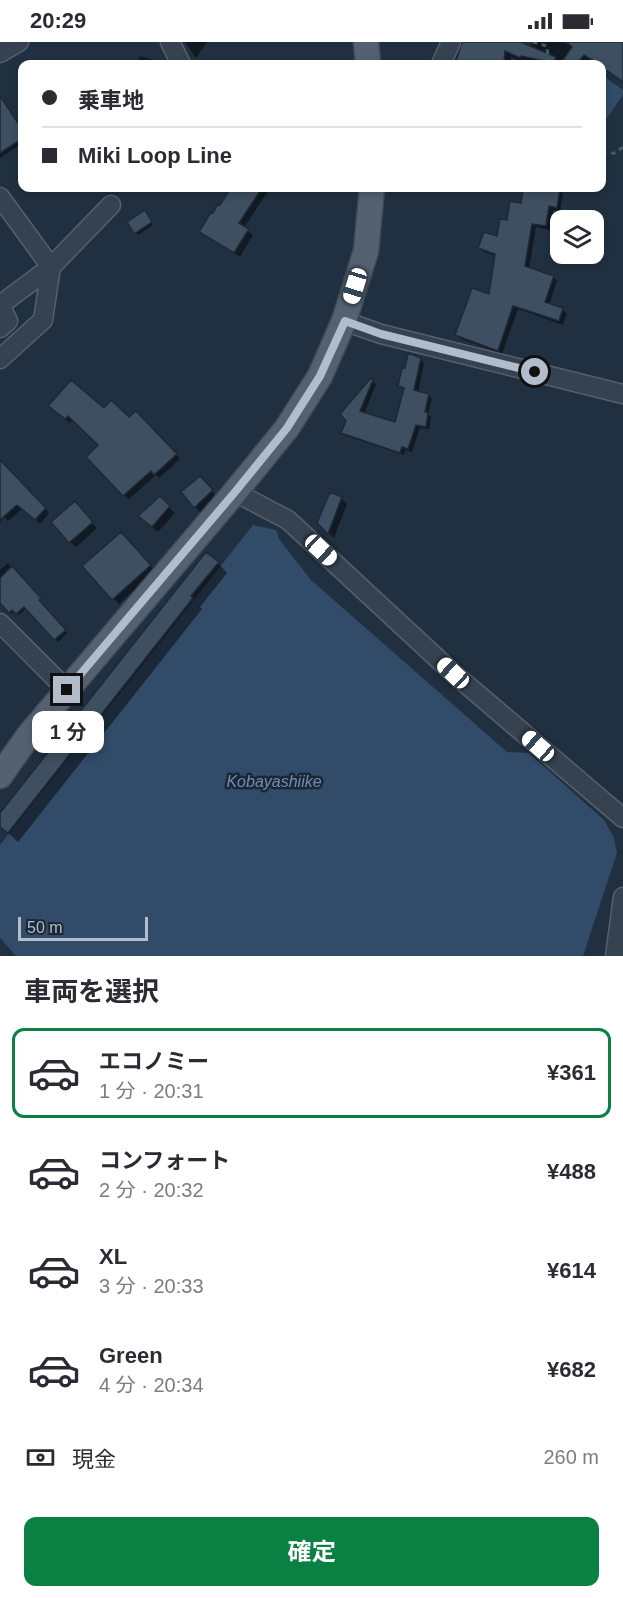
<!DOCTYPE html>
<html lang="ja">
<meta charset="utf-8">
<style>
body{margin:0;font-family:Arial,"Noto Sans JP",sans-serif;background:#f7f7f7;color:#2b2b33;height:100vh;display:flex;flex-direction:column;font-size:22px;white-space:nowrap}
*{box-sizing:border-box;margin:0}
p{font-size:20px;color:#7c7c81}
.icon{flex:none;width:33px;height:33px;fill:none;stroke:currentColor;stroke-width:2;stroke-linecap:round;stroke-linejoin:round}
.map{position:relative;height:914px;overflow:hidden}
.side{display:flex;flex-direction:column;background:#fff;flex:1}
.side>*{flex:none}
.banner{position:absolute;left:18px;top:18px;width:588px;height:132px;border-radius:12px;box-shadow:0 3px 9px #0003;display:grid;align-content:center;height:132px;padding:0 24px;background:#fff}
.tools{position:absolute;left:550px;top:168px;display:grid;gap:12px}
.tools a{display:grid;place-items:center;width:54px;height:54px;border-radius:12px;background:#fff;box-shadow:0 3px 9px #0003;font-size:30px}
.scale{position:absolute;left:18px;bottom:15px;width:130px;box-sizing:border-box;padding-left:6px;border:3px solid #b2bdcb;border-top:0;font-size:16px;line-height:21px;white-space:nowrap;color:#b2bdcb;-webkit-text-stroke:4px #1b2735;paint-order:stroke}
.end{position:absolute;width:27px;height:27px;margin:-14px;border:8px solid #b2bdcb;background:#111;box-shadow:0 0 0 3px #111}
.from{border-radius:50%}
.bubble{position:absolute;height:42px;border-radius:12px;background:#fff;box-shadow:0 3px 9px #0003;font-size:20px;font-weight:700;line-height:42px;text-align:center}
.car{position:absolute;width:18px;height:36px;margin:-18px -9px;border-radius:8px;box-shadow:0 0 4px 2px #0007;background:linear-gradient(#fff 24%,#345 0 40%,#fff 0 76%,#345 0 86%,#fff 0)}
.banner b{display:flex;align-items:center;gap:21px;height:57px;font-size:22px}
.banner b+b{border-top:2px solid #e1e1e2}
.banner i{width:15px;height:15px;background:#2b2b33}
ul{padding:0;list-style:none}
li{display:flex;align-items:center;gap:18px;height:90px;margin:0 12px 9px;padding:0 12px;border:3px solid transparent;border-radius:12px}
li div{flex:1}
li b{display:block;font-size:22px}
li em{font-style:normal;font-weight:700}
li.current{border-color:#0b8043}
li>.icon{width:54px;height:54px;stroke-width:1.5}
h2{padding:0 24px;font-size:27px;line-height:72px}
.pay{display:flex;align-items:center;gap:15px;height:66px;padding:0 24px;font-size:22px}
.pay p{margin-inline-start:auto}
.button{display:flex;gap:12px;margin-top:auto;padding:12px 24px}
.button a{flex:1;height:69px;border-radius:12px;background:#0b8043;color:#fff;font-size:24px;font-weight:700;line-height:69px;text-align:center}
.status{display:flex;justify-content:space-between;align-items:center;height:42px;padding:0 30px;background:#fff;direction:ltr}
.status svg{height:16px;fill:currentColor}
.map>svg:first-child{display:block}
.water{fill:#314b68}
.shadow{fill:#0007}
.building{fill:#3d4f60;stroke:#1d2937;stroke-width:1.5}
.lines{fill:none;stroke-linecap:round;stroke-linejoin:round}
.minor-casing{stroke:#54606e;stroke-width:21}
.major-casing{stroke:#3f4b59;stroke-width:27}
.path{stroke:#425d5e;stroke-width:3;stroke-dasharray:4.5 4.5;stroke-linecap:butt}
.minor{stroke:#364250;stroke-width:18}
.major{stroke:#546170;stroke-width:24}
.route{stroke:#b2bdcb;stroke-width:8}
.labels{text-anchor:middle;stroke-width:5;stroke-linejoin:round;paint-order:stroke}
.water-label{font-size:16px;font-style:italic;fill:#6f8fb2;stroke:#1b2735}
</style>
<div class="status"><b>20:29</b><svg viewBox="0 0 49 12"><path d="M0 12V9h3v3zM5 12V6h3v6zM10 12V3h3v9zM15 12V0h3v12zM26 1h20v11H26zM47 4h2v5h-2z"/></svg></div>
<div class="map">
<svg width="623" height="914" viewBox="0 0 623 914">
<rect width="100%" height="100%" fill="#213040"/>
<path class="water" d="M 602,33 L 623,48 L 623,53 L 602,83 Z
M 253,483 L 276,488 L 279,497 L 311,538 L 507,710 L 529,711 L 604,778 L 614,796 L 617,811 L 583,914 L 16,914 L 0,896 L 0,803 Z"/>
<path class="shadow" d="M 185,0 L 207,0 L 196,16 Z
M 464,0 L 518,0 L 531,6 L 532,0 L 623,0 L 623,41 L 602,25 L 602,22 L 597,22 L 591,18 L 588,22 L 540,22 L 527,20 L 527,21 L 511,15 L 511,22 L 457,22 Z
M 140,14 L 167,22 L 168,22 L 137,22 Z
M 0,54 L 22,88 L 22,101 L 0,116 Z
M 233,146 L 270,146 L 244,186 L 253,193 L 240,215 L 201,190 Z
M 525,146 L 550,146 L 559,148 L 563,152 L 560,169 L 553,168 L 550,188 L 536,185 L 529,227 L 553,235 L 557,239 L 549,263 L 563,268 L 567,272 L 563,283 L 518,267 L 502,312 L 461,297 L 457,293 L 490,254 L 496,214 L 484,210 L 480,205 L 499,196 L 508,180 L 522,162 Z
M 147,172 L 153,183 L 138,193 L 136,191 Z
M 420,317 L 424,321 L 418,350 L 429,353 L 432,357 L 428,372 L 431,375 L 429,387 L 420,386 L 412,410 L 405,408 L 404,413 L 346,394 L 343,391 L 371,338 L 376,342 L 364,372 L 396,382 L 405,348 L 399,344 Z
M 55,368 L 104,368 L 128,377 L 135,371 L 180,417 L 159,436 L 156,433 L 129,457 L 100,429 L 100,403 L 73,377 L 70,381 Z
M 0,420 L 49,471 L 40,482 L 23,466 L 8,479 L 5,475 L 0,480 Z
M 205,441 L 217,455 L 200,470 L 195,465 Z
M 160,456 L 175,471 L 158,490 L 140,474 Z
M 341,456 L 347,462 L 334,496 L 318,481 Z
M 80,467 L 97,486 L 76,505 L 70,500 Z
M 121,492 L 155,529 L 119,562 L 84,525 Z
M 8,521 L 67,591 L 58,600 L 27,566 L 19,573 L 15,569 L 12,572 L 0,559 L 0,528 Z
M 218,521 L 227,531 L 200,565 L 202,567 L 18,800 L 0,784 L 0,773 Z"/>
<path class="building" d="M 462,0 L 521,0 L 556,15 L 554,21 L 521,14 L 520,16 L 505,9 L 504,22 L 455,22 Z
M 566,0 L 623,0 L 623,40 L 602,25 L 602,22 L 598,22 L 584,13 L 577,22 L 560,22 L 572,5 Z
M 0,54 L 22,87 L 22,97 L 0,111 Z
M 231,146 L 262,146 L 239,181 L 249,187 L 234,211 L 199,190 L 211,170 L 213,171 L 218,162 L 220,163 Z
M 523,146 L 560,146 L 557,166 L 549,164 L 546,184 L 532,182 L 525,224 L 554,234 L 545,260 L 563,266 L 559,279 L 513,264 L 498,309 L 455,293 L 472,246 L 489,252 L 495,212 L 478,206 L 484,190 L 497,194 L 500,177 L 507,178 L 510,159 L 521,161 Z
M 145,168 L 152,180 L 134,192 L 127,180 Z
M 408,311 L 421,316 L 414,348 L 429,352 L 425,370 L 428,370 L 426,385 L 416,383 L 408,407 L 402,405 L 400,411 L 341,391 L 346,379 L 340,372 L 371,336 L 373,338 L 360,369 L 395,380 L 404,346 L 398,344 L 402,326 L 405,326 Z
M 71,338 L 104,366 L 111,358 L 129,375 L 136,369 L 177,412 L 154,433 L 151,429 L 123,454 L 86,415 L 98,403 L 68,374 L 65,377 L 48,364 Z
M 0,418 L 46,466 L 35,478 L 17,463 L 0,478 Z
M 200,434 L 213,448 L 194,466 L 181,450 Z
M 330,450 L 342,455 L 328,492 L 317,481 Z
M 160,454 L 170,464 L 152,485 L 138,474 Z
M 75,459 L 93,480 L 69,501 L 51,480 Z
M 121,490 L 151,523 L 112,558 L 82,524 Z
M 206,510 L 219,520 L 191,554 L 193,556 L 8,791 L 0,785 L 0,771 Z
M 12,524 L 41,556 L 39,558 L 66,588 L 54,598 L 24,565 L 16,572 L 12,568 L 9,571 L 0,561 L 0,536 Z"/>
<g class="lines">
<g class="minor-casing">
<path id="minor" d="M 170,0 L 181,22
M 0,11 L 19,0
M 441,22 L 451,0
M 0,155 L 51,225 L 43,278 L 0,317
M 344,279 L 381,292 L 623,352
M 0,286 L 8,279 L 0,263 L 51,225 L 111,163
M 235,450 L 288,478 L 453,631 L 623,776
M 0,581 L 67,648
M 615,914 L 623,855"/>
</g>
<g class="major-casing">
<path id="major" d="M 366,0 L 368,22
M 0,734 L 29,693 L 235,450 L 287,386 L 320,334 L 344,279 L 366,209 L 372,146"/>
</g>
<path class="path" d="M 533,0 L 547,4 L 548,15 L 545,22
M 602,112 L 615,111 L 623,105"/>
<use href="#minor" class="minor"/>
<use href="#major" class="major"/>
</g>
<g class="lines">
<path class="route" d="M 67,648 L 235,450 L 287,386 L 320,334 L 345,279 L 381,292 L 535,330"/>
</g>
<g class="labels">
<g class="water-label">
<text x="274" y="745">Kobayashiike</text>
</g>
</g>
</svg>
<div class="tools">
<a><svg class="icon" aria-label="layers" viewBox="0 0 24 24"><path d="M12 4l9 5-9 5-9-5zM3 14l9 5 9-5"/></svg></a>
</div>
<div class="scale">50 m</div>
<i class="end from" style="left:535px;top:330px"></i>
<i class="end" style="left:67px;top:648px"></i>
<div class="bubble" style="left:32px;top:669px;width:72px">1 分</div>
<i class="car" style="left:355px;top:244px;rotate:197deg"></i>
<i class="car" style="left:321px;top:508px;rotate:133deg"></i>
<i class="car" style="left:453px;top:631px;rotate:313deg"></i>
<i class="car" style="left:538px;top:704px;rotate:311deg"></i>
<div class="banner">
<b><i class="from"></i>乗車地</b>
<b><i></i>Miki Loop Line</b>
</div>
</div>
<section class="side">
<h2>車両を選択</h2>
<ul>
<li class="current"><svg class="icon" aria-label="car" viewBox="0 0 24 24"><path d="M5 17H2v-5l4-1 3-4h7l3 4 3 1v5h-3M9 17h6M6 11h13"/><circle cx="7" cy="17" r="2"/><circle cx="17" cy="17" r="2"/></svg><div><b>エコノミー</b><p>1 分 · 20:31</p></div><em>¥361</em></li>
<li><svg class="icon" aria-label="car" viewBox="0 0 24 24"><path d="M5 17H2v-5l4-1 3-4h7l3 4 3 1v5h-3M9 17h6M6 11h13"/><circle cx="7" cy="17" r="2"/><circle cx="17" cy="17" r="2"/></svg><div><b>コンフォート</b><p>2 分 · 20:32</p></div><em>¥488</em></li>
<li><svg class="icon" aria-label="car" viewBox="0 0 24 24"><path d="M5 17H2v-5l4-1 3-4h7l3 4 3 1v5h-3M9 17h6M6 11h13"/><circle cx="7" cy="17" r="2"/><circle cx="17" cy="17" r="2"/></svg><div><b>XL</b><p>3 分 · 20:33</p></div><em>¥614</em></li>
<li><svg class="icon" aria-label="car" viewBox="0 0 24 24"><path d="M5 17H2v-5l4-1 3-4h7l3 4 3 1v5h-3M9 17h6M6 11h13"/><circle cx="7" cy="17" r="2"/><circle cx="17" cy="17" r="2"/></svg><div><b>Green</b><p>4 分 · 20:34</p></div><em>¥682</em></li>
</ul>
<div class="pay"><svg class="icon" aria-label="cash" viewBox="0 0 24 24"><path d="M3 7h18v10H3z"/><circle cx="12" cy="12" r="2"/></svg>現金<p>260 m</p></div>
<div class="button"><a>確定</a></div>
</section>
